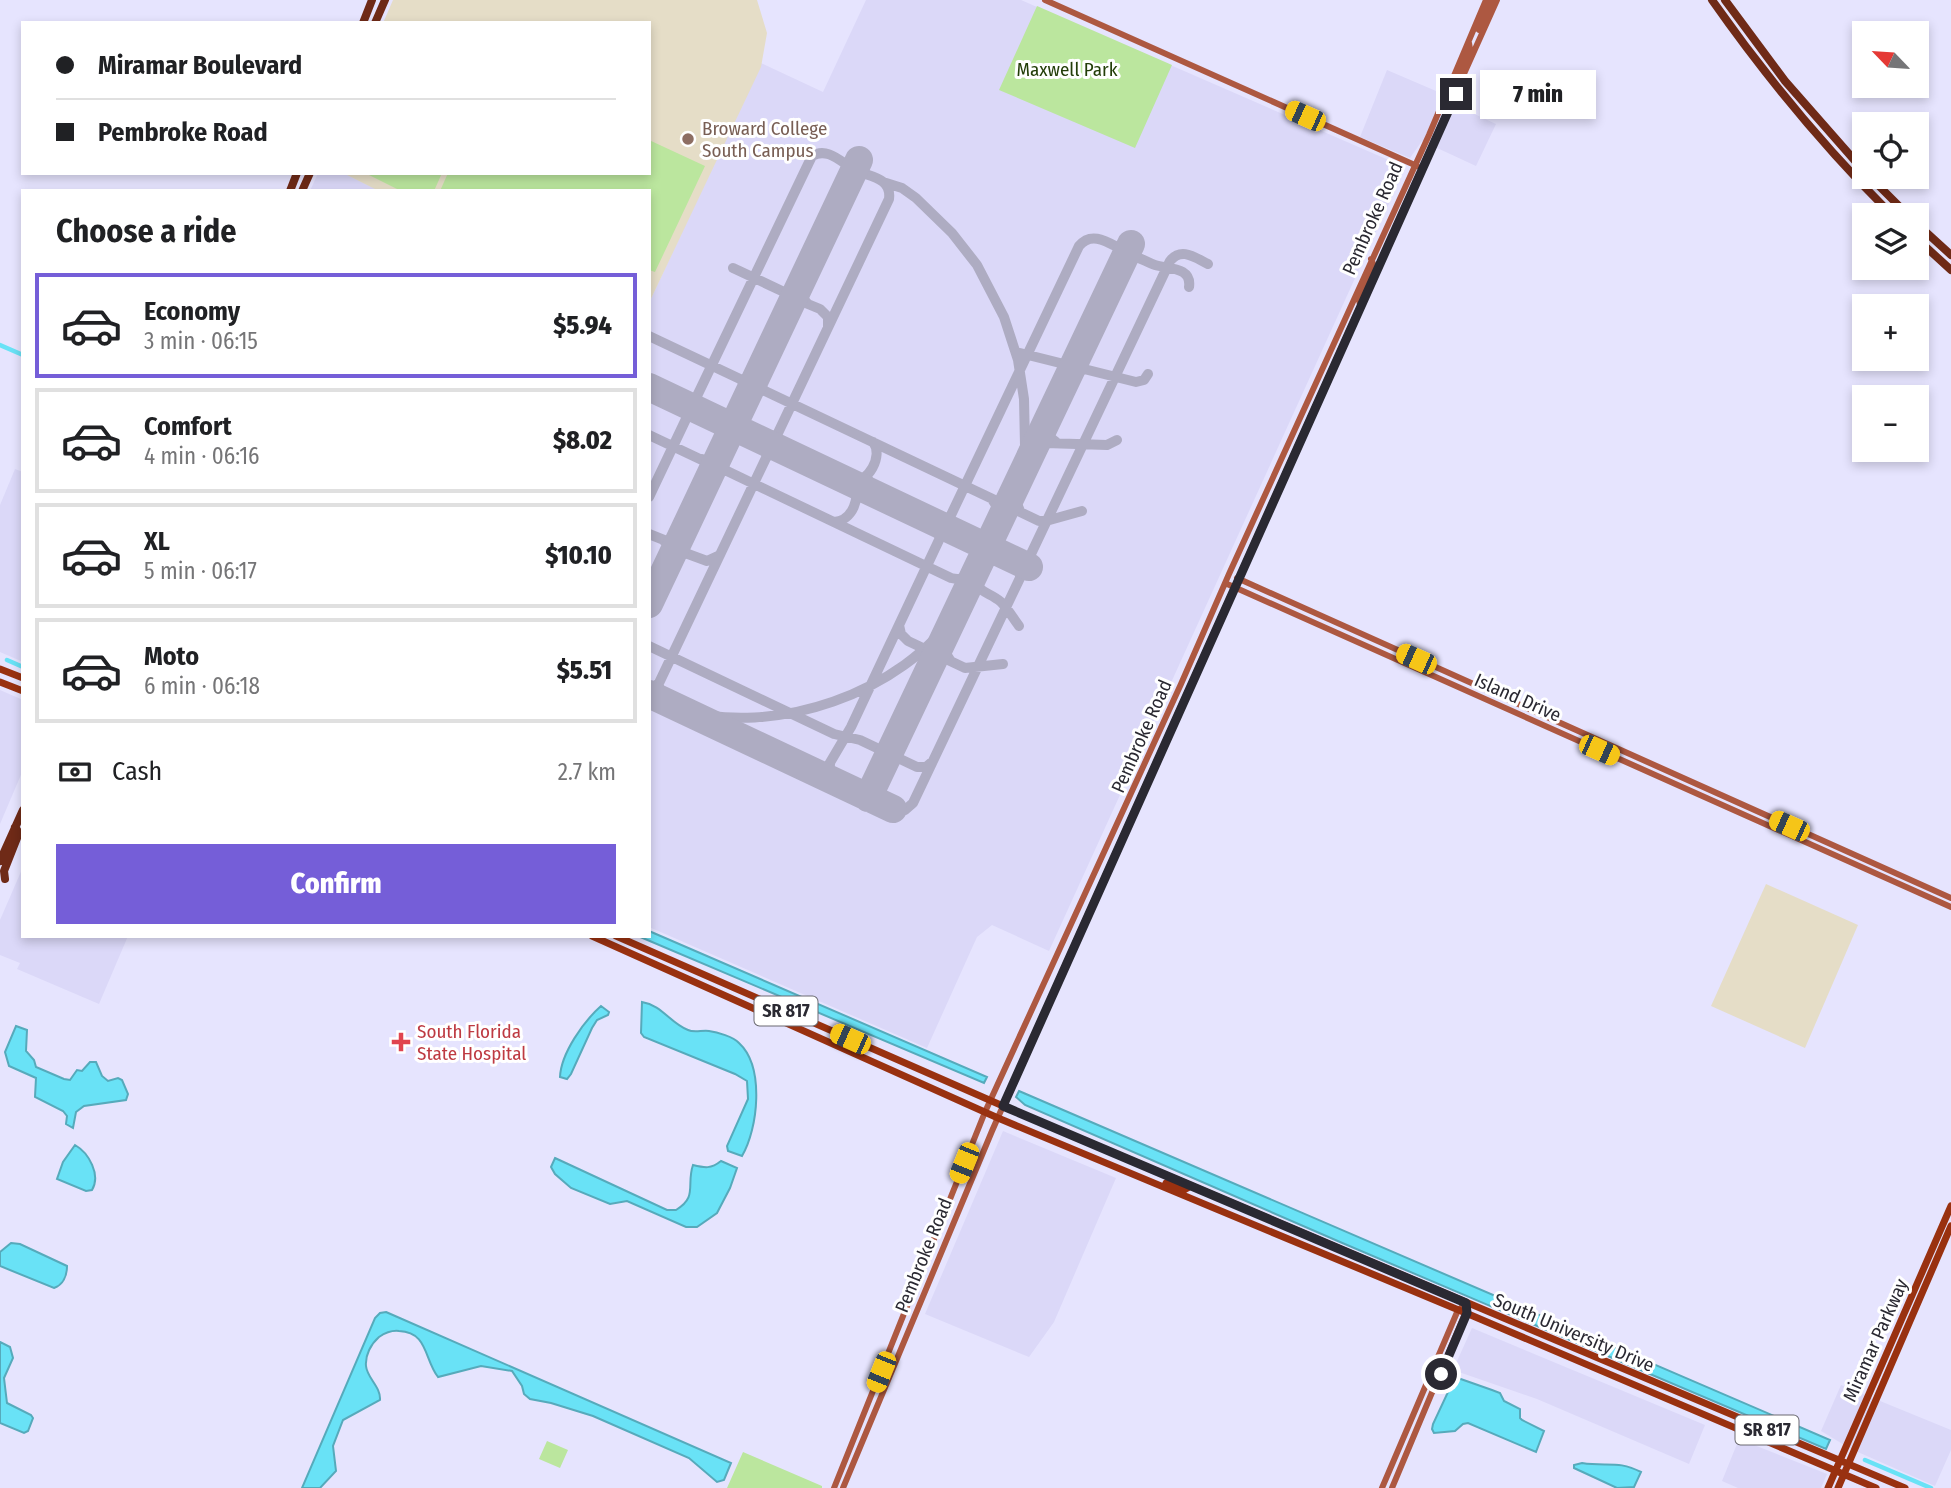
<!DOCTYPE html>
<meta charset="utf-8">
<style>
body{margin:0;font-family:"Fira Sans Condensed",sans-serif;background:#f2f2f2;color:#202124;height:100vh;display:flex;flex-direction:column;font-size:26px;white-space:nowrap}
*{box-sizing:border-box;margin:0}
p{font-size:23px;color:#757577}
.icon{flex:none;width:38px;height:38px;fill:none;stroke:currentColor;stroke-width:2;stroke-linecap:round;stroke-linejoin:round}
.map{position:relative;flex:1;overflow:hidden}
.details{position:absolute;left:21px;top:189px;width:630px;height:749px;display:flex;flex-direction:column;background:#fff;border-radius:0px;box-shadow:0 4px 10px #0003}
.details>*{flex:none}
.hud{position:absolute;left:21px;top:21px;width:630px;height:154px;border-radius:0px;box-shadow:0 4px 10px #0003;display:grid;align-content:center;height:154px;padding:0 35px;background:#fff}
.needle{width:46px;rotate:295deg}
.controls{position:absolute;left:1852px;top:21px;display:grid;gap:14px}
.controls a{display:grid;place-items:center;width:77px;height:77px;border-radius:0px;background:#fff;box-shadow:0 4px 10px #0003;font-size:35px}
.end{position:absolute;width:32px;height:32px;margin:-16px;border:9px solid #2a2932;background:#fff;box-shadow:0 0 0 4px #fff}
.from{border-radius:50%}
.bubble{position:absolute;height:49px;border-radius:0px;background:#fff;box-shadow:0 4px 10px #0003;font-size:23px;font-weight:800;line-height:49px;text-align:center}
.car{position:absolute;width:21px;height:42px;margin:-21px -10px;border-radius:9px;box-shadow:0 0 5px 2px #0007;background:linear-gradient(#f5c518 24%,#345 0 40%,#f5c518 0 76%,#345 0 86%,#f5c518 0)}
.hud b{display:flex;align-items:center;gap:24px;height:66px;font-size:26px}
.hud b+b{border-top:2px solid #e0e0e0}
.hud i{width:18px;height:18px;background:#202124}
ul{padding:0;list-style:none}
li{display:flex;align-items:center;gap:21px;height:105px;margin:0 14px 10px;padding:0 21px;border:4px solid #e0e0e0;border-radius:0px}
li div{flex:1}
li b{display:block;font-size:26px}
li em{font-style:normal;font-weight:800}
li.selected{border-color:#755ed8}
li>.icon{width:63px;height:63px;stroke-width:1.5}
h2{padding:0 35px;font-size:32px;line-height:84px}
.pay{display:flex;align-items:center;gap:18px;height:77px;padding:0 35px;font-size:26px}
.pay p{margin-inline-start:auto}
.button{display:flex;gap:14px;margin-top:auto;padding:14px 35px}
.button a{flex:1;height:80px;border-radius:0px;background:#755ed8;color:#fff;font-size:28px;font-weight:800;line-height:80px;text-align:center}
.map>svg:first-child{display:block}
.built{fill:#dbd8f8}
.education{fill:#e5ddc7}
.green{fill:#bbe69e}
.water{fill:#69e2f6;stroke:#56aabb;stroke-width:2}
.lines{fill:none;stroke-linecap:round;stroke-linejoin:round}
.canal{stroke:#69e2f6;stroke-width:4.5}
.taxiway{stroke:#aeacc2;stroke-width:10}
.runway{stroke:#aeacc2;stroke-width:28}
.secondary{stroke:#ad5841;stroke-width:6}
.primary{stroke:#993110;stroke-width:7}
.highway{stroke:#6f2a17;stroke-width:8}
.route{stroke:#2a2932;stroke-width:9}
.education-dot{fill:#8d6e63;stroke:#fff;stroke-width:2.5}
.health-dot{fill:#e0444e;stroke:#fff;stroke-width:2.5}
.labels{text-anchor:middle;stroke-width:6;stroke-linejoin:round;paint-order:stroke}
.shield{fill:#fff;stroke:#6a6970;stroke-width:2}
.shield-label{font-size:18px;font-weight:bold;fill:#2a2932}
.park-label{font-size:19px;fill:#233e09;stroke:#fff}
.education-label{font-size:19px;fill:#785e54;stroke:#fff;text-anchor:start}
.street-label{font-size:19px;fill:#2a2932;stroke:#fff}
.health-label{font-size:19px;fill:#be3a42;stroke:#fff;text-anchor:start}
</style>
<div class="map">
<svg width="1951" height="1488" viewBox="0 0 1951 1488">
<rect width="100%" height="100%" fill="#e6e4fe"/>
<path class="built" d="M 866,0 L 1021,0 L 1400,165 L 1401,177 L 1049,951 L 992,925 L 977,937 L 927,1048 L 649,927 L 649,303 L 761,63 L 823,92 Z
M 1387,70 L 1443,94 L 1455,105 L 1496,124 L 1476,166 L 1422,141 L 1410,158 L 1360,137 Z
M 318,173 L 343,173 L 380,191 L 310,191 Z
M 15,469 L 23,472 L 23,662 L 0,652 L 0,505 Z
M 0,690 L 23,700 L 23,770 L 0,824 Z
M 23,867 L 23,936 L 128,936 L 99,1004 L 17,969 L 20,963 L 0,955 L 0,920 Z
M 1003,1131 L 1116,1178 L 1054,1322 L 1029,1357 L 925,1314 Z
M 1472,1328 L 1705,1425 L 1689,1464 L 1537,1399 L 1453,1370 Z
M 1841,1385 L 1951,1430 L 1951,1450 L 1935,1486 L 1851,1449 L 1821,1431 Z
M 1739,1439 L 1827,1474 L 1821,1488 L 1738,1488 L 1722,1481 Z"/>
<path class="education" d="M 393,0 L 757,0 L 767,33 L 761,67 L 649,303 L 649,191 L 379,191 L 343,173 L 649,173 L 649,23 L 383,23 Z
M 1766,884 L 1858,925 L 1805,1048 L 1711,1006 Z"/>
<path class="green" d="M 1037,6 L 1172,65 L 1135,148 L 999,90 Z
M 649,140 L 705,166 L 655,272 L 649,270 L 649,191 L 440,191 L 448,173 L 649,173 Z
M 365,173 L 442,173 L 434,191 L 401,191 Z
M 547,1441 L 568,1450 L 560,1468 L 539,1459 Z
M 743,1452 L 822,1486 L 822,1488 L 727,1488 Z"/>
<path class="water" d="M 649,931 L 987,1077 L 984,1083 L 638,936 L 649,936 Z
M 642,1002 C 662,1005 670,1023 688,1030 C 694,1033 702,1030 709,1031 C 717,1032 734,1037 739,1043 C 765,1067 758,1129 742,1156 L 728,1151 L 727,1146 L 748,1099 L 747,1081 L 735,1074 L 644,1037 L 641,1033 Z
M 601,1006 L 609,1012 L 608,1015 L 597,1020 L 592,1028 L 571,1074 L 567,1079 L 560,1077 C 561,1053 584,1021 601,1006 Z
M 16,1026 L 27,1030 L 26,1051 L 34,1060 L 36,1067 L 64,1079 L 70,1080 L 77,1070 L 82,1071 L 90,1062 L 96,1062 L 102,1076 L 108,1081 L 118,1078 L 122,1080 L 128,1094 L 126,1100 L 84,1106 L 76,1112 L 73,1128 L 66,1124 L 67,1116 L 63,1111 L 35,1097 L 36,1078 L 9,1066 L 5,1052 Z
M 1019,1091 L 1830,1440 L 1826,1449 L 1340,1242 L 1025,1105 L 1016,1097 Z
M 75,1145 C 89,1153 101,1175 92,1190 L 86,1191 L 57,1179 L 63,1162 Z
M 555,1158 L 667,1210 L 676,1210 C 698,1197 686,1185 693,1165 C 705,1168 711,1169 721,1161 L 737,1168 L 730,1188 L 717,1213 L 697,1227 L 686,1227 L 627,1201 L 610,1204 L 571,1188 L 555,1174 L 551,1167 Z
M 11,1243 L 20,1244 L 67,1266 C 67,1276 63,1285 54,1288 L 0,1266 L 0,1252 Z
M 386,1312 L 731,1463 L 724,1480 L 717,1482 L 689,1458 L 593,1416 L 551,1403 L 530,1399 L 524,1394 L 522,1386 L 512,1371 L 481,1366 L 438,1377 C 424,1359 428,1332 399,1331 C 391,1330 385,1333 379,1337 C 371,1344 365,1355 366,1366 C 367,1378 381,1387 380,1400 L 343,1420 L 333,1446 L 336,1471 L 320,1488 L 302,1488 L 375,1318 L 380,1313 Z
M 0,1342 L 10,1347 L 13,1358 L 4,1378 L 7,1403 L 31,1415 L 33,1418 L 28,1431 L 24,1433 L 0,1423 Z
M 1455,1377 L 1492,1390 L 1500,1393 L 1504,1401 L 1520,1409 L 1520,1418 L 1522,1420 L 1544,1431 L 1536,1452 L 1468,1423 L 1463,1424 L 1455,1431 L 1434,1433 L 1432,1429 L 1433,1424 Z
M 1582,1463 C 1607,1467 1618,1460 1641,1472 L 1634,1487 L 1617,1488 L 1574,1468 L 1574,1465 Z"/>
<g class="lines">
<path class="canal" d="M 0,345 L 23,355
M 7,660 L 23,667
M 1865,1460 L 1931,1488"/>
<path class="taxiway" d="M 883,182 L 902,188 L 916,198 L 952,233 L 977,265 L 1004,317 L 1018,360 L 1024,399 L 1025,446 L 1014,496 L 1020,511
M 1120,267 L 1127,256 C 1138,255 1145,262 1155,265 C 1169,269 1192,267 1189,287
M 733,268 L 784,292 L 789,299 L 790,307 L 803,302 L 820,309 L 828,317 L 828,327
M 782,291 L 790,292 L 800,287 L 801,296 L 807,303
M 649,336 L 740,379 L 746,385 L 748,395 L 757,390 L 765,391 L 1039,521 L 1046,521 L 1082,511
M 1020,353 L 1136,382 L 1144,380 L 1148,374
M 740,379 L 750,380 L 758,374 L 759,385 L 765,391
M 1064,385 L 1071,375 L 1082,370
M 686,419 L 693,413 L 703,412 L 698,406 L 697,396
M 1046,422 L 1047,435 L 1056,442
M 649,435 L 704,461 L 709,468 L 710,476 L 718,471 L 727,471 L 951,578 C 962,581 969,577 977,569 C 973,594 987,590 1001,602 C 1008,609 1013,618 1019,626
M 1030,455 L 1046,443 L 1107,445 L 1117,440
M 766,458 L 767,448 L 762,440 L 770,440 L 778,433
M 702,459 L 710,461 L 720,455 L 721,465 L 727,471
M 649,497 L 686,419 L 686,409 L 679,401
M 992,499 L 999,510 L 998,524
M 856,500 L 863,493 L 872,493 L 867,484 L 868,475
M 834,522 C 852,521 863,496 851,483 C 868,483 884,456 873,442
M 649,534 L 669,542
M 681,536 L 682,548 L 688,554 L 707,561 L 720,555
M 664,541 L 670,546 L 671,557 L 680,553 L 688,554
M 899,625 L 901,634 L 908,641 L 965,668 L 1003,664
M 945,634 L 943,649 L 950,660
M 649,646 L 834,734 L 860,740 L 917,767 L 926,767 L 933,761
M 659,683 L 659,694 L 666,702
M 649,691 L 659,683 L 766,458 L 773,451 L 782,450 L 777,441 L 778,433 L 889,199 C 892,176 867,177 853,169 C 840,161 827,147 812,156 L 697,396 L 690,401 L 679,401
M 680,709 C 772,738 904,693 957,611
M 830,764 L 829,776 L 841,785
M 817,774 L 828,766 L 851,727 L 939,540 L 940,531 L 935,522 L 945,521 L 951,515 L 1079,246 C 1093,229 1111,245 1127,252
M 893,809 L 905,810 L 913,803 L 1020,578 L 1020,567 L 1015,560 L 1023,560 L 1031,554 L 1170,261 C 1181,247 1194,257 1208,264"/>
<path class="runway" d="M 649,387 L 1029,567
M 649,604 L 859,160
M 649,694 L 893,809
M 868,798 L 1131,244"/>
<path class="secondary" d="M 1045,0 L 1417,166
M 1479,30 L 1492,0
M 1454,98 L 1452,91 L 1470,49 L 1469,43
M 1360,305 L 1359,300 L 1374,266 L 1371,259
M 1237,578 L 1951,898
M 1225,583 L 1951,907
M 834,1488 L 985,1112 L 1181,684 L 1229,574 L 1429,135 L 1486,0
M 843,1488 L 992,1131 L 1066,963 L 1497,0
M 1382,1488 L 1458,1310 L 1467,1303
M 1392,1488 L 1467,1309"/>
<path class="primary" d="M 0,669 L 23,678
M 0,682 L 23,691
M 592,936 L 998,1118 L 1473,1316 L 1876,1488
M 616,936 L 1003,1106 L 1905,1488
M 1166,1183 L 1184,1190 L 1191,1186
M 1828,1488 L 1951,1206
M 1838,1488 L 1951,1226"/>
<path class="highway" d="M 1712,0 C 1766,77 1826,149 1892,215
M 1725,0 L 1785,81 L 1864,171
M 363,23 L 372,0
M 375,23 L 385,0
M 1870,177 L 1908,215
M 290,191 L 297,173
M 302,191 L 310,173
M 1916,223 L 1951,255
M 1916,238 L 1951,270
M 0,861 L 23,810
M 5,879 L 4,871 L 19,833 L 15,827"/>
</g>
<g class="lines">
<path class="route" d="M 1441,1374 L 1467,1313 L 1466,1303 L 1003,1106 L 1456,94"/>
</g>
<circle class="education-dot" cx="688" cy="139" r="7"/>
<path class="health-dot" d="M397.5 1031.5h7v7h7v7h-7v7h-7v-7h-7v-7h7z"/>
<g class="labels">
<g class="shield">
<rect x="754.5" y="996.5" width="63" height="29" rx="5"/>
<rect x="1735.5" y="1415.5" width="63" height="29" rx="5"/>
</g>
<g class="shield-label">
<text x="786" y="1017">SR 817</text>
<text x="1767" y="1436">SR 817</text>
</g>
<g class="park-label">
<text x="1067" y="76">Maxwell Park</text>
</g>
<g class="education-label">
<text x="702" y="135">Broward College<tspan x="702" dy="22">South Campus</tspan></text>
</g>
<g class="street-label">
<text transform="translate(1372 218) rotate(-66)" y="7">Pembroke Road</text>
<text transform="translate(1518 697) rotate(24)" y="7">Island Drive</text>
<text transform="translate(1141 736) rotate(-66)" y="7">Pembroke Road</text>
<text transform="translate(923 1255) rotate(-68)" y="7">Pembroke Road</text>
<text transform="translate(1574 1332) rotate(23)" y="7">South University Drive</text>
<text transform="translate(1875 1340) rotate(-66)" y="7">Miramar Parkway</text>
</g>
<g class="health-label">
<text x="417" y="1038">South Florida<tspan x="417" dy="22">State Hospital</tspan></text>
</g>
</g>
</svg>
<div class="controls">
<a><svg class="needle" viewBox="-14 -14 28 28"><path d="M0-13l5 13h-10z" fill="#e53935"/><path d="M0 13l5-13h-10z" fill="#757577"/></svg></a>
<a><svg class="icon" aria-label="locate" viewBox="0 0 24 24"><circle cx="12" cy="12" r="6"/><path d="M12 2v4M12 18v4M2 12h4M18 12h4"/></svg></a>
<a><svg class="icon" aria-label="layers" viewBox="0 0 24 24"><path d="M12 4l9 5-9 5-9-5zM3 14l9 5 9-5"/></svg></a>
<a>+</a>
<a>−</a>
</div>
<i class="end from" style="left:1441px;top:1374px"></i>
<i class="end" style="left:1456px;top:94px"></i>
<div class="bubble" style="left:1480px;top:70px;width:116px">7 min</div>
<i class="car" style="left:1305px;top:116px;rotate:294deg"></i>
<i class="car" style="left:1416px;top:659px;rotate:294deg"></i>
<i class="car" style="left:1599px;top:750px;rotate:114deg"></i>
<i class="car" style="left:1789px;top:826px;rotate:294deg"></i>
<i class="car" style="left:850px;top:1039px;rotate:294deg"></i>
<i class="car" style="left:964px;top:1163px;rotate:202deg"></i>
<i class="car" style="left:881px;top:1372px;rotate:202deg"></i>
<div class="hud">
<b><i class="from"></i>Miramar Boulevard</b>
<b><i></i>Pembroke Road</b>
</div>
<section class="details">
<h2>Choose a ride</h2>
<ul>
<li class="selected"><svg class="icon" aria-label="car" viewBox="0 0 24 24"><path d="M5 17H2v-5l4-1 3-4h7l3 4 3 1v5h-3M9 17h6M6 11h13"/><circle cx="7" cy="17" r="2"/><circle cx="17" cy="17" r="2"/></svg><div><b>Economy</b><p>3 min · 06:15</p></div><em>$5.94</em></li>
<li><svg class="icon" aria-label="car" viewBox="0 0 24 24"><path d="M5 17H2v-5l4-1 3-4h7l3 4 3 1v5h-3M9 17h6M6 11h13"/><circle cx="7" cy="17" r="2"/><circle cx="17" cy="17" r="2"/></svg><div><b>Comfort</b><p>4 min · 06:16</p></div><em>$8.02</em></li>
<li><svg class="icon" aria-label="car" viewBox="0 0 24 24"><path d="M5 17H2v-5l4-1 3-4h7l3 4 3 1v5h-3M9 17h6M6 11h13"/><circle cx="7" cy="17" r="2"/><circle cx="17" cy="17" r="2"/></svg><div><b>XL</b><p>5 min · 06:17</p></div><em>$10.10</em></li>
<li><svg class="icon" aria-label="car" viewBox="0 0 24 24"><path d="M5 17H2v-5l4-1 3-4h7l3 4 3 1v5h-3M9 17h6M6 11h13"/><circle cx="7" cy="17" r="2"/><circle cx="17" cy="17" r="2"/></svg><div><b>Moto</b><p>6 min · 06:18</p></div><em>$5.51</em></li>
</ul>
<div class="pay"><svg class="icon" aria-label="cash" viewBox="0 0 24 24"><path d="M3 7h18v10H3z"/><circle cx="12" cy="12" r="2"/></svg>Cash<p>2.7 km</p></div>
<div class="button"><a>Confirm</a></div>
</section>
</div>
